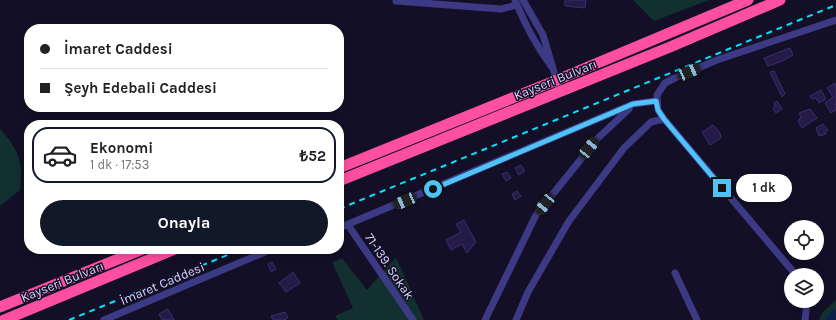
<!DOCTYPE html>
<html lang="tr">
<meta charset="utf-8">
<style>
body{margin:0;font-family:Karla,sans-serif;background:#f6f6f6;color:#222;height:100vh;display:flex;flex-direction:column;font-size:15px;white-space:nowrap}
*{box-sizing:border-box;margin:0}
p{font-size:13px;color:#767676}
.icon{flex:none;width:22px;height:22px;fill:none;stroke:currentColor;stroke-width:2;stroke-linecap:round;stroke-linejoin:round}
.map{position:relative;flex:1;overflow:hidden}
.panel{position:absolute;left:24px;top:120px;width:320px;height:134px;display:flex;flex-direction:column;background:#fff;border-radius:16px;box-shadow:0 2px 10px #0003}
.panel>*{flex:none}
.top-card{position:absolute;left:24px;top:24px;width:320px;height:88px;border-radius:16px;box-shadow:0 2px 10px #0003;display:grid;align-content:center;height:88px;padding:0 16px;background:#fff}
.fabs{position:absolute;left:784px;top:220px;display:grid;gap:8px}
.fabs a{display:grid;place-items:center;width:40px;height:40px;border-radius:50%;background:#fff;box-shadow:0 2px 10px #0003;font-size:20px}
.end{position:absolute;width:18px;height:18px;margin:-9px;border:5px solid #4fc3f7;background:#111;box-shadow:0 0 0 2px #111}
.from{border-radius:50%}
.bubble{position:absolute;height:28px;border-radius:14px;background:#fff;box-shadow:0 2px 10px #0003;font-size:13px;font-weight:700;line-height:28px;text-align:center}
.car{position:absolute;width:12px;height:24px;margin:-12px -6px;border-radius:5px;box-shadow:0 0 3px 1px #0007;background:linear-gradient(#222 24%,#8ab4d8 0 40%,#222 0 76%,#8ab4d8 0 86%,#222 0)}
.top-card b{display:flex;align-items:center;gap:14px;height:38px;font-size:15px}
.top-card b+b{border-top:1px solid #e0e0e0}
.top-card i{width:10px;height:10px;background:#222}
ul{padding:7px 0 0;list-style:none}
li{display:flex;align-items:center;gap:12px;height:56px;margin:0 8px 6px;padding:0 8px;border:2px solid transparent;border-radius:16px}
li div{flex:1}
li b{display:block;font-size:15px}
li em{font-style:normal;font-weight:700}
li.on{border-color:#111827}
li>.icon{width:36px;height:36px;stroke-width:1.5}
.cta{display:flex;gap:8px;margin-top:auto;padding:8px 16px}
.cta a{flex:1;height:46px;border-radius:24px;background:#111827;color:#fff;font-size:16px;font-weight:700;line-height:46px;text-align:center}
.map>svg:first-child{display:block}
.green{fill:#12302f}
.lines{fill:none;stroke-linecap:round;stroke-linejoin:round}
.river{stroke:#0c2248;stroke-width:12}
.building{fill:#241b47;stroke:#3b2d73}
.minor{stroke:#3d3a85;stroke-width:7}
.highway{stroke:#ff4fa3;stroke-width:11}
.rail{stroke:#00e5ff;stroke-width:2;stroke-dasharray:6 5;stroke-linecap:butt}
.route{stroke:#4fc3f7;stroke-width:5}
.labels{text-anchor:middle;stroke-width:3;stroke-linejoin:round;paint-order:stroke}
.street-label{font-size:13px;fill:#d9d4ff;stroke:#130f26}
</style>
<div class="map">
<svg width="836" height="320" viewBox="0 0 836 320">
<rect width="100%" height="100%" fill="#130f26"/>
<path class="green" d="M 633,0 L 709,0 L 654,21 Z
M 0,129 C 20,151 23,162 20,190 L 0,206 Z
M 396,257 L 424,320 L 338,320 L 335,316 L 353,308 L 332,262 L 342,258 L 367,290 Z
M 836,300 L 836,320 L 819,320 L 822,313 Z"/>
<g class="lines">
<path class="river" d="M 832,320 L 836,315"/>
</g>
<path class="building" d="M 565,0 L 586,0 L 585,8 L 565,6 Z
M 790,48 L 793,55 L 782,61 L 768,66 L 764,58 Z
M 774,71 L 785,94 L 782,97 L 770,72 Z
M 835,83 L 836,86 L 836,110 L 831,113 L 825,103 L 833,97 L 827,88 Z
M 821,90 L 826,99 L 819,103 L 816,98 L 812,99 L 810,96 Z
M 777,101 L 782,109 L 776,113 L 773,109 L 775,106 L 774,103 Z
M 810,109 L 817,118 L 802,128 L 798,121 L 801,117 L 799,113 Z
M 823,124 L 828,130 L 825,132 L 826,134 L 819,136 L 816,128 Z
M 713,125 L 720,133 L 721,138 L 710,145 L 702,132 Z
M 521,165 L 525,171 L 519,175 L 515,168 Z
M 507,172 L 511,178 L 506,181 L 502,174 Z
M 517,191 L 521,196 L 515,200 L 512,194 Z
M 464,220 L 476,242 L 467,253 L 462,244 L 451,250 L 446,240 L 461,232 L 456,224 Z
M 272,262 L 276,269 L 271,272 L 268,264 Z
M 293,272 L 300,283 L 286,292 L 279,283 Z
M 168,309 L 174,320 L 162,320 L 159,314 Z
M 285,312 L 288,317 L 285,320 L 273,320 L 271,316 Z"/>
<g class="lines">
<path class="minor" d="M 515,0 C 525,25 535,44 551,66
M 523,0 L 543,35 L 560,92
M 396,1 L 501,9 L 517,5
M 348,225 L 413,320
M 339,228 L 633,104 L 656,101
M 675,273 L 697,320
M 796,275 L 664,119 L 658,110 L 657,95 L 665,83 L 675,78 L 717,60 L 836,20
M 104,320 L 272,249
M 485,320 L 536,215 L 598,138 L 629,109
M 516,320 L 528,292 L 569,221 L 624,148 L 651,122 L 664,119
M 805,320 L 807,301"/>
<path class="highway" d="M 339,168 L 557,80 L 748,0
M 339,181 L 670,47 L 780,0
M 0,307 L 143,249
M 4,320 L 175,249"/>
<path class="rail" d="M 339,209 L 836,5
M 69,320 L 242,249"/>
</g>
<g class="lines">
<path class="route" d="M 433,189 L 633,104 L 656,101 L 658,110 L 664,119 L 722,188"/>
</g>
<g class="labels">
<g class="street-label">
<text transform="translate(555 79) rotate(-22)" y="5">Kayseri Bulvarı</text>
<text transform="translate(390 266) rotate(56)" y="5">71-139. Sokak</text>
<text transform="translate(62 281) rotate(-22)" y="5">Kayseri Bulvarı</text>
<text transform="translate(162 283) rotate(-23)" y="5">İmaret Caddesi</text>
</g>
</g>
</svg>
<div class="fabs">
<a><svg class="icon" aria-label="locate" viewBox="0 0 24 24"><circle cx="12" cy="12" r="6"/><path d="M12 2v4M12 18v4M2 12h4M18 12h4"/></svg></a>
<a><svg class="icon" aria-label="layers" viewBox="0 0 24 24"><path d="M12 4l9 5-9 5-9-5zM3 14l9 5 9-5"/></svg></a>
</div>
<i class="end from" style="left:433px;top:189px"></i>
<i class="end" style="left:722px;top:188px"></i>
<div class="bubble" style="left:736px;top:174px;width:56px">1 dk</div>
<i class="car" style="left:689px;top:72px;rotate:67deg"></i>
<i class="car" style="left:589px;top:148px;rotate:39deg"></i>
<i class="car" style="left:405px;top:201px;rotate:247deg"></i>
<i class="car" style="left:545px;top:204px;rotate:219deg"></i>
<div class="top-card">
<b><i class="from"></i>İmaret Caddesi</b>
<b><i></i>Şeyh Edebali Caddesi</b>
</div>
<section class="panel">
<ul>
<li class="on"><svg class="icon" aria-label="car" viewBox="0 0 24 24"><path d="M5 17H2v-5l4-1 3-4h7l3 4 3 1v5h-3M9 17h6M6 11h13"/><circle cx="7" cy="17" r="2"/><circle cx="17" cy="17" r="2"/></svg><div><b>Ekonomi</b><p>1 dk · 17:53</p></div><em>₺52</em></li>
</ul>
<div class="cta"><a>Onayla</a></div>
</section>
</div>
